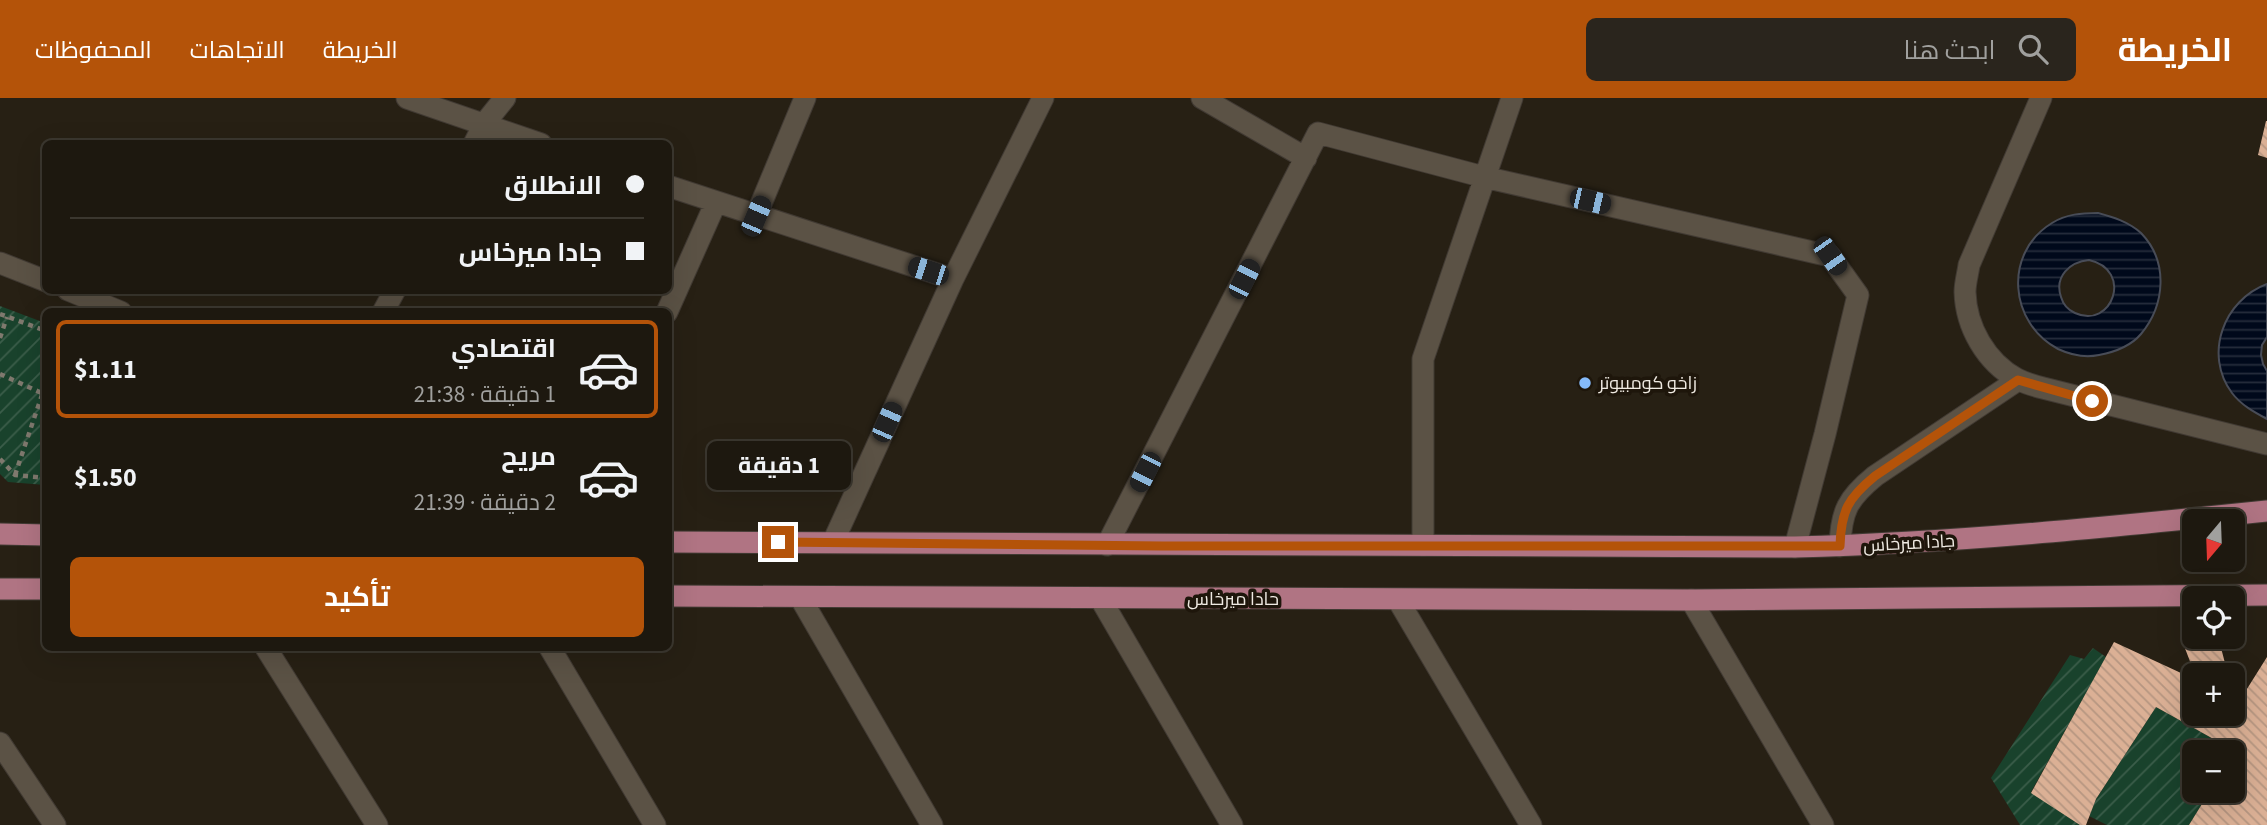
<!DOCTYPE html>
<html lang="ar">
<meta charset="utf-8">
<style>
body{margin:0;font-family:"Source Sans 3",Cairo,sans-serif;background:#2a251d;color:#f1f3f6;direction:rtl;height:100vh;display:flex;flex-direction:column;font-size:26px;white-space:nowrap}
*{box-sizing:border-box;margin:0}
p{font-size:23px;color:#a0a09e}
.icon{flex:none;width:38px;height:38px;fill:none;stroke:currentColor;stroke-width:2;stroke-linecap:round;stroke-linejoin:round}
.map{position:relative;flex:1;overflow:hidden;direction:ltr}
.sheet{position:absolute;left:42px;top:210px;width:630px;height:343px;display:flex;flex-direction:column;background:#1d180f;border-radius:10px;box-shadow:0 7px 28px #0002,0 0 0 2px #3b372f;direction:rtl}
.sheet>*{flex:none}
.guide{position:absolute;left:42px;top:42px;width:630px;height:154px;border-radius:10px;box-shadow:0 7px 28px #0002,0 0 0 2px #3b372f;direction:rtl;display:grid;align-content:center;height:154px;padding:0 28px;background:#1d180f}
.needle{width:46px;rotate:199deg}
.controls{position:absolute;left:2182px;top:411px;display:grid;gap:14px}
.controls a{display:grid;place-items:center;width:63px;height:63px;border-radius:10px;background:#1d180f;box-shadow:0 7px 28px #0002,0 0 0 2px #3b372f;font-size:35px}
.end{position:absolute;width:32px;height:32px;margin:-16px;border:9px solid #b45309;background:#fff;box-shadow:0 0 0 4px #fff}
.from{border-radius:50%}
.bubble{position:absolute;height:49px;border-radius:10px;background:#1d180f;box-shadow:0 7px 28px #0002,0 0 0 2px #3b372f;font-size:23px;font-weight:700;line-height:49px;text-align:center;direction:rtl}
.car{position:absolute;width:21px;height:42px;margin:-21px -10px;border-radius:9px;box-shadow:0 0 5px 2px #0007;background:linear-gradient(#222 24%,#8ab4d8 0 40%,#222 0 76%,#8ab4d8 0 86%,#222 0)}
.guide b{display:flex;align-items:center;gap:24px;height:66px;font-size:26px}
.guide b+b{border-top:2px solid #3b372f}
.guide i{width:18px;height:18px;background:#f1f3f6}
ul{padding:12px 0 0;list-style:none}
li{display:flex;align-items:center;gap:21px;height:98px;margin:0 14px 10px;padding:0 14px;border:4px solid transparent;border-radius:10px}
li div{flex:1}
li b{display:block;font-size:26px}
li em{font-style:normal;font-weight:700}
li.current{border-color:#b45309}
li>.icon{width:63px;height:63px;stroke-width:1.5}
.button{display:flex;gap:14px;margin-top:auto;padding:14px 28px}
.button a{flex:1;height:80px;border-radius:10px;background:#b45309;color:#fff;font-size:28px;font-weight:700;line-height:80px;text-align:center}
header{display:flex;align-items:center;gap:42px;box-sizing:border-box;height:98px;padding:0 35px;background:#b45309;color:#fff}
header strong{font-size:33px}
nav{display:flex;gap:38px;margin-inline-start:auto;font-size:24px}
.search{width:490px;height:63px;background:#2a251d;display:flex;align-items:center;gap:18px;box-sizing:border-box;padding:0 24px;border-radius:10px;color:#a0a09e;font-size:26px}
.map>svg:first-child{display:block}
.garden{fill:url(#garden-furrows)}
.water{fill:url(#water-rules);stroke:#484c57;stroke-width:2;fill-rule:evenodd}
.building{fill:url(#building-back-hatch)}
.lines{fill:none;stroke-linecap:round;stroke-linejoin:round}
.minor-casing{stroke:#413a33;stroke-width:23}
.major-casing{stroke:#413a33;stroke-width:23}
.path{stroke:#7f796e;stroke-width:4.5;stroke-dasharray:5 5;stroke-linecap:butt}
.minor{stroke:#5b5245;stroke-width:21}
.major{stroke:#b07483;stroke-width:21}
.route{stroke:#b45309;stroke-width:9}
.poi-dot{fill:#85bbfb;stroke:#1e160b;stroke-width:2.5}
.labels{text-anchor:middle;stroke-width:7;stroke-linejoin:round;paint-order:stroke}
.poi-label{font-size:18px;fill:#efeae2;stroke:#1e160b;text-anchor:start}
.street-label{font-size:18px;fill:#efeae2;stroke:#1e160b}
</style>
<header>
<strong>الخريطة</strong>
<div class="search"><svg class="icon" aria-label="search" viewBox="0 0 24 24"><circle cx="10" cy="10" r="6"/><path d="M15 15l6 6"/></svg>ابحث هنا</div>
<nav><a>الخريطة</a><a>الاتجاهات</a><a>المحفوظات</a></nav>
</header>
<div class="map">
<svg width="2267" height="727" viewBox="0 0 2267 727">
<defs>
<pattern id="garden-furrows" width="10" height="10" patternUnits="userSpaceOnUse" patternTransform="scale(1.75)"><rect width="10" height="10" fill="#19422c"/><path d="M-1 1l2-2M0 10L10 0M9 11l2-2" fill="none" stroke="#3b5d4a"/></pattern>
<pattern id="water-rules" width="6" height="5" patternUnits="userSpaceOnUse" patternTransform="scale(1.75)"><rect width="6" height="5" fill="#00091b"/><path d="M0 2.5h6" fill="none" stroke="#262d3c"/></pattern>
<pattern id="building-back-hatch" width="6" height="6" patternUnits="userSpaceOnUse" patternTransform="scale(1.75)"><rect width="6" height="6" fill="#dbb095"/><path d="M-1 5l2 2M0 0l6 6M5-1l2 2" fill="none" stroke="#b69681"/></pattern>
</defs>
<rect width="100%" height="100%" fill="#272014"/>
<path class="garden" d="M 0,208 L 45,225 L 45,387 L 8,384 L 0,376 Z
M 2093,550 L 2106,559 L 2031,694 L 2080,727 L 2020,727 L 1991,680 L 2070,557 L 2084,561 Z
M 2156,609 L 2235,653 L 2233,656 L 2194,654 L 2194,693 L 2210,693 L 2189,727 L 2107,727 L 2089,718 L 2096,701 Z"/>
<path class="water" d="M 2098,115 C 2113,119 2129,124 2141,135 C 2169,164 2165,207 2141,236 C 2130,249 2115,254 2099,257 C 2085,260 2071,257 2058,251 C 2009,225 2003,155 2052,125 C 2066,116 2082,115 2098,115 ZM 2089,162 C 2134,172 2112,232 2075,215 C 2068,212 2063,206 2061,199 C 2054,178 2070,164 2089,162 Z
M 2267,186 L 2267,239 L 2262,247 L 2261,257 L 2263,266 L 2267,273 L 2267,321 C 2254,314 2241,307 2232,295 C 2203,256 2224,202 2267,186 Z"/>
<path class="building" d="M 2266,23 L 2267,23 L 2267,60 L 2258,57 Z
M 2219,542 L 2226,569 L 2194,574 L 2183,545 Z
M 2114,544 L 2194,581 L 2194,616 L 2233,616 L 2233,599 L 2240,602 L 2267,559 L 2267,727 L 2189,727 L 2210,693 L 2233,693 L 2233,656 L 2235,653 L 2156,609 L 2096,701 L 2086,727 L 2080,727 L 2031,695 Z"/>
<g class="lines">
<g class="minor-casing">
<path id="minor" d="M 407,0 L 541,46
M 1202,0 L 1306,60
M 2041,0 L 1969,167 C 1968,175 1965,185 1965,194 C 1966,229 1986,264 2017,281 C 2025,285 2035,288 2043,290 L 2267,346
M 474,46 L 484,26 L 505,0
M 668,88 L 953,181
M 756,118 L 805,0
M 0,165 L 46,183
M 68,192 L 121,214
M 383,214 L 395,192
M 667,214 L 716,104
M 833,444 L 953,181 L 1043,0
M 1107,447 L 1318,35 L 1484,79 L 1830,158 L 1858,197 L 1825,336 L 1795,449
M 1423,447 L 1423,261 L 1512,0
M 1840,448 C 1841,413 1848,400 1875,378 L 2018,282
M 800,499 L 932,727
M 1100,500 L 1232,727
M 1398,502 L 1531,727
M 1691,502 L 1823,727
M 266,550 L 377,727
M 550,550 L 655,727
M 0,645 L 55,727"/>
</g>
<g class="major-casing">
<path id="major" d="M 0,436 L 46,437
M 668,444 L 1795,449 C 1953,445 2110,429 2267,413
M 0,491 L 46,491
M 668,498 L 1691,502 L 2267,497"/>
</g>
<path class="path" d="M 0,216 L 46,233
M 0,240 L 7,219
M 0,276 L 46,297
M 0,361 L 15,377 L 46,380
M 15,377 L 46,285"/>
<use href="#minor" class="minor"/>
<use href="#major" class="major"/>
</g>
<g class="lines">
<path class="route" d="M 778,444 L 1162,448 L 1840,448 C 1841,413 1848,400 1875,378 L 2018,282 L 2092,303"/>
</g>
<circle class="poi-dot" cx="1585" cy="285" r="7"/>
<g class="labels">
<g class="poi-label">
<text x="1599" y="291">زاخو كومبيوتر</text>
</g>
<g class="street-label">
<text transform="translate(1909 445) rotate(-3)" y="6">جادا ميرخاس</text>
<text x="1233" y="507">حادا ميرخاس</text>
</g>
</g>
</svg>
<div class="controls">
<a><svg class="needle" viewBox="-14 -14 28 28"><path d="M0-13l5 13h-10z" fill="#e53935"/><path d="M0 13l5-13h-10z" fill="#a0a09e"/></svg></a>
<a><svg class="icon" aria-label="locate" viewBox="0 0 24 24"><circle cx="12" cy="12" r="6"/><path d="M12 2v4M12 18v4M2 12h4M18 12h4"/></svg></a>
<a>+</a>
<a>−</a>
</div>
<i class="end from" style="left:2092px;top:303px"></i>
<i class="end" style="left:778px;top:444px"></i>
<div class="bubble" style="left:707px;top:343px;width:144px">1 دقيقة</div>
<i class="car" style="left:1590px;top:103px;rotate:103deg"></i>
<i class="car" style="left:756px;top:118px;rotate:23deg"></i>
<i class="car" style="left:1830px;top:158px;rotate:145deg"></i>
<i class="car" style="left:928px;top:173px;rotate:288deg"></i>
<i class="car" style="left:1244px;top:181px;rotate:27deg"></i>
<i class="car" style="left:887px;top:324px;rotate:24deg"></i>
<i class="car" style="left:1145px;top:374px;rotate:207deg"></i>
<div class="guide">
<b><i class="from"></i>الانطلاق</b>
<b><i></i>جادا ميرخاس</b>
</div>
<section class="sheet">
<ul>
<li class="current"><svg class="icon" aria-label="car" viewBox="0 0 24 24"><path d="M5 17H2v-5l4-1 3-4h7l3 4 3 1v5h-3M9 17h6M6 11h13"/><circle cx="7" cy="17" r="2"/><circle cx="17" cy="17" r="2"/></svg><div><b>اقتصادي</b><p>1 دقيقة · 21:38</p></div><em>$1.11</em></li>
<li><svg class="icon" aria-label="car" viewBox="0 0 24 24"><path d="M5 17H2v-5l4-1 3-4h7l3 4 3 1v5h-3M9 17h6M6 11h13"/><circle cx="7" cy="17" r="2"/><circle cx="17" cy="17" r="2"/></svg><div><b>مريح</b><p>2 دقيقة · 21:39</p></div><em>$1.50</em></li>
</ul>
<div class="button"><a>تأكيد</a></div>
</section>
</div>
